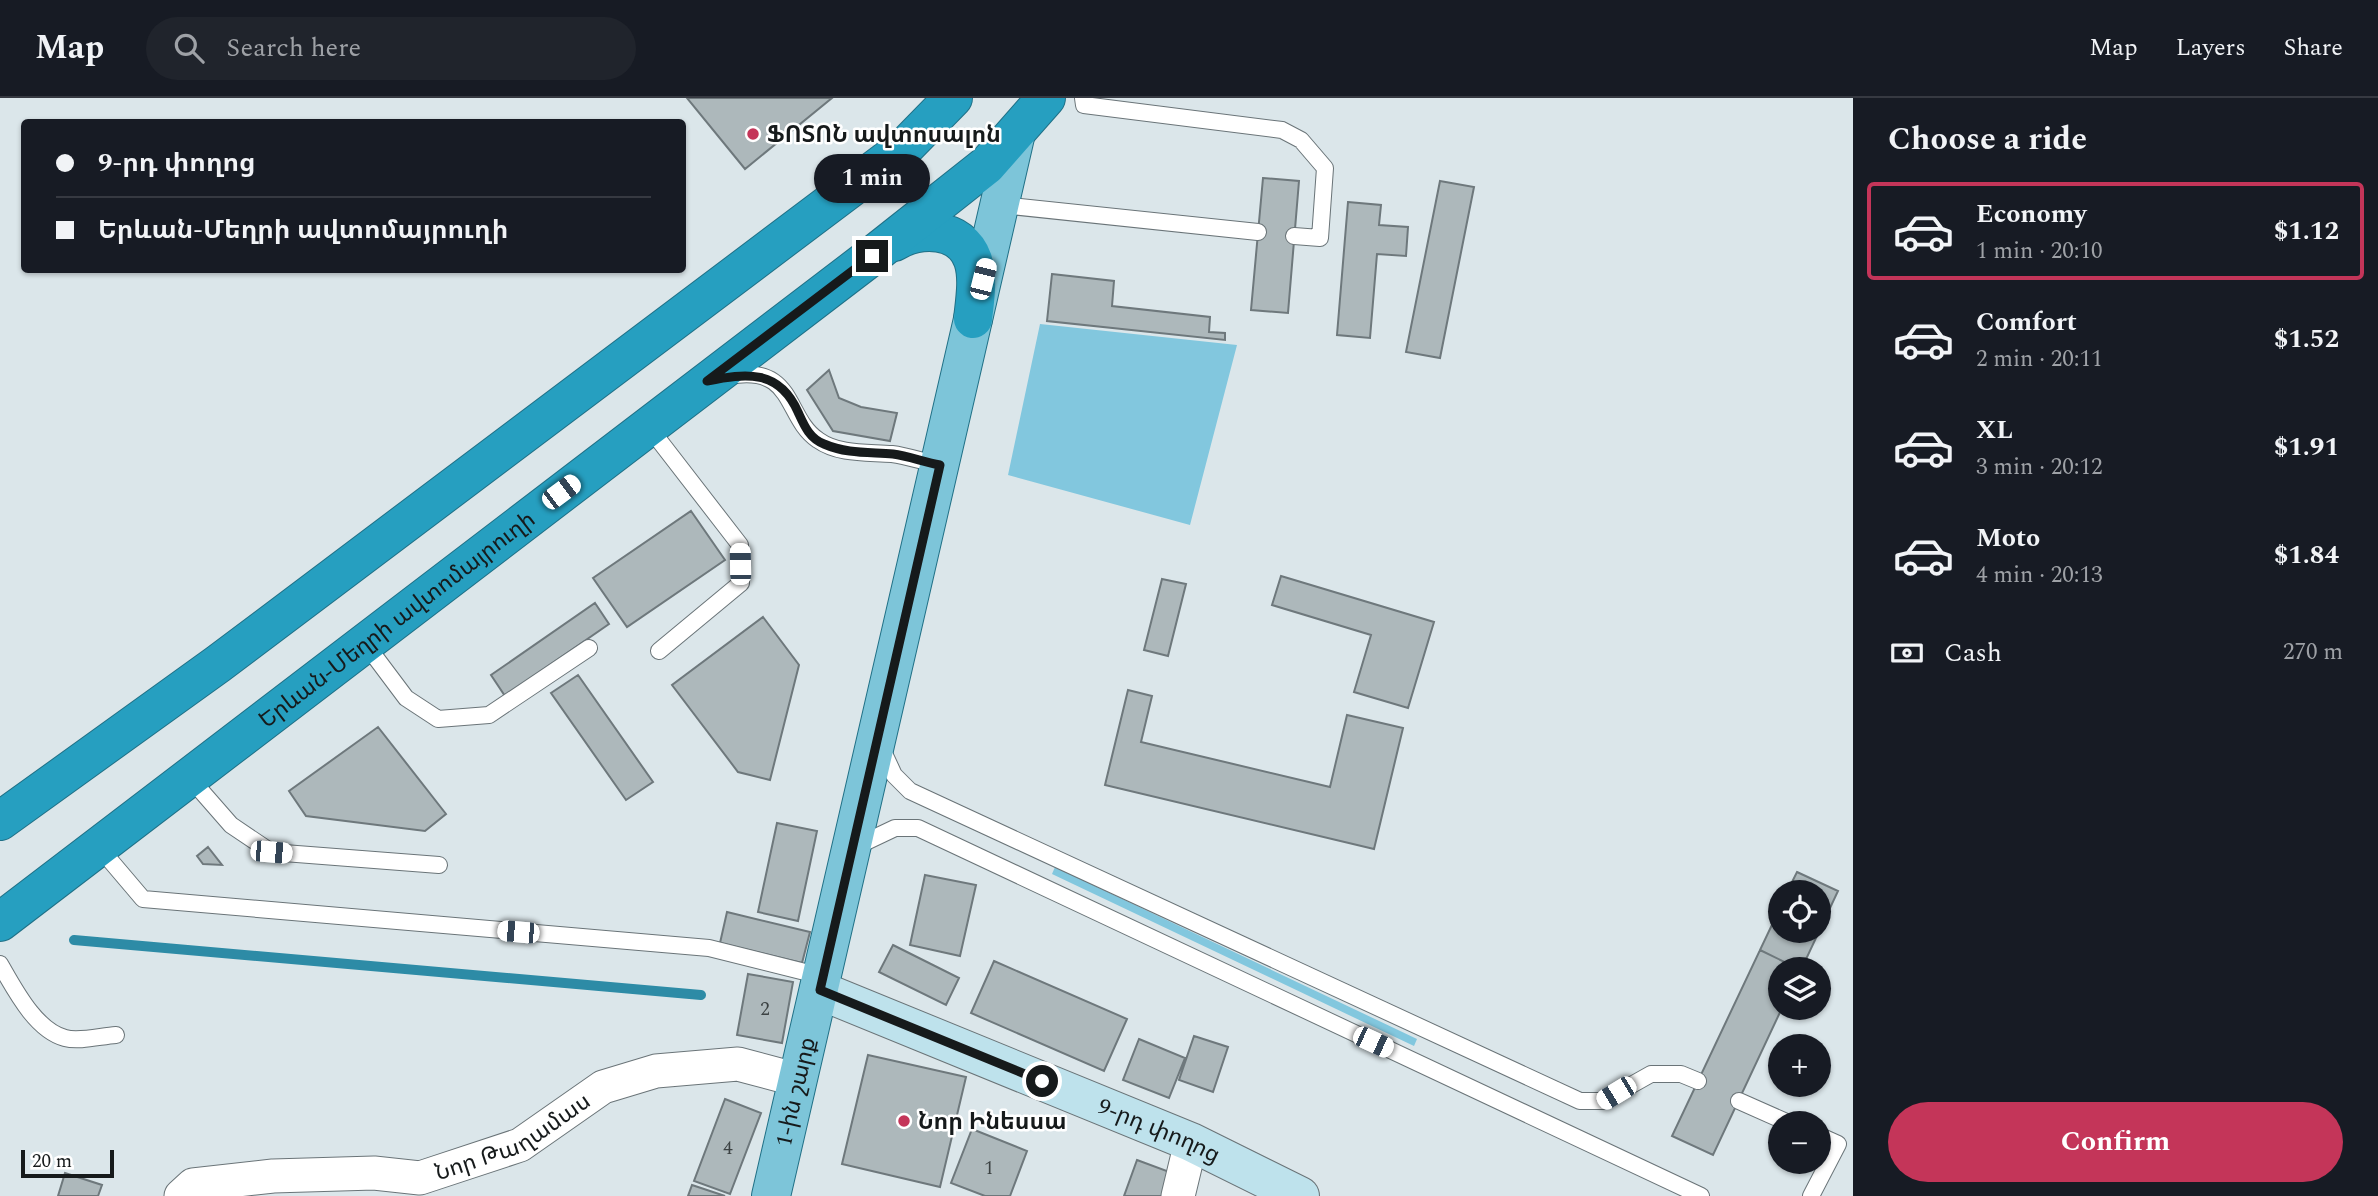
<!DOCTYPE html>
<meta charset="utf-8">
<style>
body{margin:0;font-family:Spectral,"Noto Sans Armenian",serif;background:#20242c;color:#f1f3f6;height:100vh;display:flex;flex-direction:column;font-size:26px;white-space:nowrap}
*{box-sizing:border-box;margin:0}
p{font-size:23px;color:#9ea1a6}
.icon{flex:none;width:38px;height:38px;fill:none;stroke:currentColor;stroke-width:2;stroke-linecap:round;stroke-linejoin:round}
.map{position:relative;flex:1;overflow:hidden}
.sheet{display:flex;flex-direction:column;background:#171b24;width:525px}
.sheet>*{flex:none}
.top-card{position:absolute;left:21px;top:21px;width:665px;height:154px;border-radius:7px;box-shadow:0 2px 5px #0004;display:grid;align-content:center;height:154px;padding:0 35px;background:#171b24}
.controls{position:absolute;left:1768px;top:782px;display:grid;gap:14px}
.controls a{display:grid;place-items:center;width:63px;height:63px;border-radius:50%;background:#171b24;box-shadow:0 2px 5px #0004;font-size:35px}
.scale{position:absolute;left:21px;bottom:18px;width:93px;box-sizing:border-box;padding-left:7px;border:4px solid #161a1b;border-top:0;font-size:19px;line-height:24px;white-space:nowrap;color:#161a1b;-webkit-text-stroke:5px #fff;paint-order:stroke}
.end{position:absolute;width:32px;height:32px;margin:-16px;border:9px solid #161a1b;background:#fff;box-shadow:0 0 0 4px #fff}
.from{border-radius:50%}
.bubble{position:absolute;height:49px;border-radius:24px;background:#171b24;box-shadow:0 2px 5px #0004;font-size:23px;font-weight:700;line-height:49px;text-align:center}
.car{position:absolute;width:21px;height:42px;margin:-21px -10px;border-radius:9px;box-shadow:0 0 5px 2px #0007;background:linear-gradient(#fff 24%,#345 0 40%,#fff 0 76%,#345 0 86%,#fff 0)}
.top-card b{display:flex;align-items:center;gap:24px;height:66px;font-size:26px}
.top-card b+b{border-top:2px solid #363941}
.top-card i{width:18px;height:18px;background:#f1f3f6}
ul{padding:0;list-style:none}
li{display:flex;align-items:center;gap:21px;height:98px;margin:0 14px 10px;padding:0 21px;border:4px solid transparent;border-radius:7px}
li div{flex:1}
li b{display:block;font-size:26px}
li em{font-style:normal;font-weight:700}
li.current{border-color:#c43559}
li>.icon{width:63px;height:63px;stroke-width:1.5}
h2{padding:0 35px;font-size:32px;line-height:84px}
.pay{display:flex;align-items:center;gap:18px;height:77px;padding:0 35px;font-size:26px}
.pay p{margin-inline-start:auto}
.action{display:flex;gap:14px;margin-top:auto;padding:14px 35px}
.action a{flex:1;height:80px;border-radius:42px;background:#c43559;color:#fff;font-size:28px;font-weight:700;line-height:80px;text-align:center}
header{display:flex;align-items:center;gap:42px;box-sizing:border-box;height:98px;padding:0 35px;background:#171b24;border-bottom:2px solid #363941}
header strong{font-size:33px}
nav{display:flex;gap:38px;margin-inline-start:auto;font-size:24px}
.search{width:490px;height:63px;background:#20242c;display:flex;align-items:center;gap:18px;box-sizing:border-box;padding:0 24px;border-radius:38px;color:#9ea1a6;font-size:26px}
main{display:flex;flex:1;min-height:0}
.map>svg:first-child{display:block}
.green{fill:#82c7de}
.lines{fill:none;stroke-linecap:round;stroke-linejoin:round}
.stream{stroke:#2d8ba6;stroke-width:10}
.building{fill:#adb8bb;stroke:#6e787c;stroke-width:2}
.lane-casing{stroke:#6a7478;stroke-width:18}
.street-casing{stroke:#6a7478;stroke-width:35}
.secondary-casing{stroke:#6a7478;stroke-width:40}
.primary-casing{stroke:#207086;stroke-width:40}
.highway-casing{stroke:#207086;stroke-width:40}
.lane{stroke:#fff;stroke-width:16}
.street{stroke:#fff;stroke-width:33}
.secondary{stroke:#bee2ec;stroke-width:38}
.primary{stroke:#7dc5d9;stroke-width:38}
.highway{stroke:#269fc0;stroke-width:38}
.route{stroke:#161a1b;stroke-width:9}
.poi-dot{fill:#c43559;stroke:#fff;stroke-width:2.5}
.labels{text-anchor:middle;stroke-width:5;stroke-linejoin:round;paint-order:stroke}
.number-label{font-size:19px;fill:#3c4243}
.poi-label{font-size:23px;font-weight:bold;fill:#161a1b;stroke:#fff;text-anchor:start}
.street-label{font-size:23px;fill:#161a1b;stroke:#fff}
</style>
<header>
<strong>Map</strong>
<div class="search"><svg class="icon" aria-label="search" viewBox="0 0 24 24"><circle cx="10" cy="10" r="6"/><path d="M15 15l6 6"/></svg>Search here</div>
<nav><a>Map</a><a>Layers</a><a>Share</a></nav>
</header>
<main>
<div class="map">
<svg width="1853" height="1098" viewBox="0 0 1853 1098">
<rect width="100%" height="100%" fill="#dbe6ea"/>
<path class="green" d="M 1040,226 L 1237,247 L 1190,427 L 1008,377 Z
M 1055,769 L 1417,941 L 1414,948 L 1052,776 Z"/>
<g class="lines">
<path class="stream" d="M 74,842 L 701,897"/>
</g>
<path class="building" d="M 687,0 L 832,0 L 745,71 Z
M 1263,80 L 1299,83 L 1288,215 L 1251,212 Z
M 1440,83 L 1474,89 L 1440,260 L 1406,254 Z
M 1348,104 L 1381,107 L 1379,127 L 1408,129 L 1406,158 L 1377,156 L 1370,240 L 1337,237 Z
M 1052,176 L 1114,183 L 1112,208 L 1210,219 L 1209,234 L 1225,235 L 1225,242 L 1047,223 Z
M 829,272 L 839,300 L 861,309 L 897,315 L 890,343 L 833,333 L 807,292 Z
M 691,413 L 725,462 L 627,529 L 593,480 Z
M 1281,478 L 1434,524 L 1408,610 L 1354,594 L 1371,537 L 1272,507 Z
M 1162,481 L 1186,486 L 1168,558 L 1144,552 Z
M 595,505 L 609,526 L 505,598 L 491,577 Z
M 763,519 L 799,567 L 770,682 L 738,674 L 672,587 Z
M 578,577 L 653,684 L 626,702 L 551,595 Z
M 1128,592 L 1152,598 L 1141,644 L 1330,689 L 1347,617 L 1403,630 L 1374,751 L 1105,687 Z
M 378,629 L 446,716 L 425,733 L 306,718 L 289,693 Z
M 777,725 L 817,733 L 798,823 L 758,814 Z
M 208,749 L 222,767 L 203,766 L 197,758 Z
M 1797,774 L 1838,793 L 1801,872 L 1760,852 L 1780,810 L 1780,833 L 1818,833 L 1818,794 L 1787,794 Z
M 925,777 L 976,787 L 960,858 L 910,847 Z
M 727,814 L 810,834 L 802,865 L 720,845 Z
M 893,847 L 959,880 L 946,907 L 879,874 Z
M 1760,852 L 1801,872 L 1780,872 L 1780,910 L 1782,910 L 1713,1057 L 1672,1038 Z
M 994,863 L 1127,921 L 1104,973 L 971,915 Z
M 748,876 L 793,884 L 782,945 L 737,937 Z
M 1194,938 L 1228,949 L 1213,994 L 1179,982 Z
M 1139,941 L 1185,960 L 1169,1000 L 1123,982 Z
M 868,957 L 966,979 L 940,1089 L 842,1066 Z
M 725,1001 L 761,1015 L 730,1096 L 694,1083 Z
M 972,1031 L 1027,1053 L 1010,1098 L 985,1098 L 951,1085 Z
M 1137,1062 L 1175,1076 L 1167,1098 L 1124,1098 Z
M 65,1075 L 102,1087 L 98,1098 L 58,1098 Z
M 692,1087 L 725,1098 L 688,1098 Z"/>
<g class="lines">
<g class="lane-casing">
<path id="lane" d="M 1083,0 L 1084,7 L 1282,32 L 1301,42 L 1325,70 L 1320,140 L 1294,138
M 1001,107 L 1258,134
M 729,278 C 796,266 784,319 818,342 C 839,357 868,354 892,356 C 908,358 924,364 940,367
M 648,328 L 740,447 L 741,485 L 659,553
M 364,544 L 406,600 L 438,621 L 489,617 L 589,550
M 881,649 L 894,677 L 910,693 L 1580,1003 L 1603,1003 L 1651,976 L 1681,976 L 1698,983
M 189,679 L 231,727 L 271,754 L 439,767
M 98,748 L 143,801 L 709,850 L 821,878
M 855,749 L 895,730 L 918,730 L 1701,1098
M 0,866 C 14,890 35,932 65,940 C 79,944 101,938 116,937
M 1739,1003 L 1791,1026
M 1811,1098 L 1838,1046 L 1818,1037"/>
</g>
<g class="street-casing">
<g id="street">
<path id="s1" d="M 181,1098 L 193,1087 L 273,1078 L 374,1075 L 420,1080 L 520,1047 L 603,989 L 656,973 L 738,966 L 798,982"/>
<path d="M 1178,1098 L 1191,1044"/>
</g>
</g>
<g class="secondary-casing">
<g id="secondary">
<path id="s2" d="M 819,892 L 1191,1044 L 1300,1098"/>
</g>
</g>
<g class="primary-casing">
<g id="primary">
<path id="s3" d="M 771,1098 L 1015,39"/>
</g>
</g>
<g class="highway-casing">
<g id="highway">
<path d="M 894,144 C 919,129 961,128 973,162 C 979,180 975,203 973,221"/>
<path d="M 0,723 L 218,566 L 905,49 L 953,0"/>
<path id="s4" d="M 0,824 L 872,158 L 987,67 L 1046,0"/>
</g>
</g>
<use href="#lane" class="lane"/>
<use href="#street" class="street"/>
<use href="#secondary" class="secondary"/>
<use href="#primary" class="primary"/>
<use href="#highway" class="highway"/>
</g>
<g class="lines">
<path class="route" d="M 872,158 L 707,283 C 746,275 779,271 798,314 C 804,327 809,340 824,346 C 847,356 869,354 893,356 C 908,358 924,364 940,367 L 820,892 L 1042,983"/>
</g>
<g class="poi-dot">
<circle cx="753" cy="36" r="7"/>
<circle cx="904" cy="1023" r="7"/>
</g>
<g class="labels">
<g class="number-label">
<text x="765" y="917">2</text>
<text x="728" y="1056">4</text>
<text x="989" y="1076">1</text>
</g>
<g class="poi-label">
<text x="767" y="44">ՖՈՏՈՆ ավտոսալոն</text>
<text x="918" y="1031">Նոր Ինեսսա</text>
</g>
<g class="street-label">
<text dy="8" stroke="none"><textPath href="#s4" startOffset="499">Երևան-Մեղրի ավտոմայրուղի</textPath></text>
<text dy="8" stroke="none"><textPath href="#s3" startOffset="107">1-ին շարք</textPath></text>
<text dy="8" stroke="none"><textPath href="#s2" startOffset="368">9-րդ փողոց</textPath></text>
<text dy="8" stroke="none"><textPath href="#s1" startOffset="346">Նոր Թաղամաս</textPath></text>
</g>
</g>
</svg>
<div class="controls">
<a><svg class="icon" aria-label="locate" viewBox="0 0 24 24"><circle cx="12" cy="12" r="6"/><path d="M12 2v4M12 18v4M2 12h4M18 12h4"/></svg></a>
<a><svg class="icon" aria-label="layers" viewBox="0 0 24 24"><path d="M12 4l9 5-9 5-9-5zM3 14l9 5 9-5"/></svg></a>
<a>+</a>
<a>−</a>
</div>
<div class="scale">20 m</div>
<i class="end from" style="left:1042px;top:983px"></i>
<i class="end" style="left:872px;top:158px"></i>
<div class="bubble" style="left:814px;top:56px;width:116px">1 min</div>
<i class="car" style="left:983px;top:181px;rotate:14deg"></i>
<i class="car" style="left:561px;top:394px;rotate:53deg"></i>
<i class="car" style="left:740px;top:466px;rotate:359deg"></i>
<i class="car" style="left:271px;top:754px;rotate:95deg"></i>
<i class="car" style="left:518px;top:834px;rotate:275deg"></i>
<i class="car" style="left:1373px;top:944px;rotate:115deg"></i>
<i class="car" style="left:1616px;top:995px;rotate:239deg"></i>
<div class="top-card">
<b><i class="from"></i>9-րդ փողոց</b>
<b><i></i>Երևան-Մեղրի ավտոմայրուղի</b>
</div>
</div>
<section class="sheet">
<h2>Choose a ride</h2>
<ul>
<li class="current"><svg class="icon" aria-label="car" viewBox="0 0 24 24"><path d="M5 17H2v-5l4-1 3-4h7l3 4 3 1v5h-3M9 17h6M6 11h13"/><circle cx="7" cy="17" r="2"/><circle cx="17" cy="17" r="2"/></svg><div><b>Economy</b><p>1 min · 20:10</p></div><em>$1.12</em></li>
<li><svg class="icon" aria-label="car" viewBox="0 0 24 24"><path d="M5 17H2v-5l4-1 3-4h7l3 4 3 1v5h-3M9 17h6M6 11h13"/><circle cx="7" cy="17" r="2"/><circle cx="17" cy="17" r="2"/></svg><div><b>Comfort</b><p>2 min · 20:11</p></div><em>$1.52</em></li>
<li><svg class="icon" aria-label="car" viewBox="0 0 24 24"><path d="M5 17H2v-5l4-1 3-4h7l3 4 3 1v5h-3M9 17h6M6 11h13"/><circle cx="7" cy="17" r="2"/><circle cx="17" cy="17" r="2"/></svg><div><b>XL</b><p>3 min · 20:12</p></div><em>$1.91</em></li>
<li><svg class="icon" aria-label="car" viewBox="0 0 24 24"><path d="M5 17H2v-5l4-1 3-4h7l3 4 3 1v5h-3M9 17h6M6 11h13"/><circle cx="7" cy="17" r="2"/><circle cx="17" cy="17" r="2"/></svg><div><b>Moto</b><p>4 min · 20:13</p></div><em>$1.84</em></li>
</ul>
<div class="pay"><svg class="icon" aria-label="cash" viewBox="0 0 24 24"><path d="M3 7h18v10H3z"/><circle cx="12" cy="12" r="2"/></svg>Cash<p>270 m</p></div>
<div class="action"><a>Confirm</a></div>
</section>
</main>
